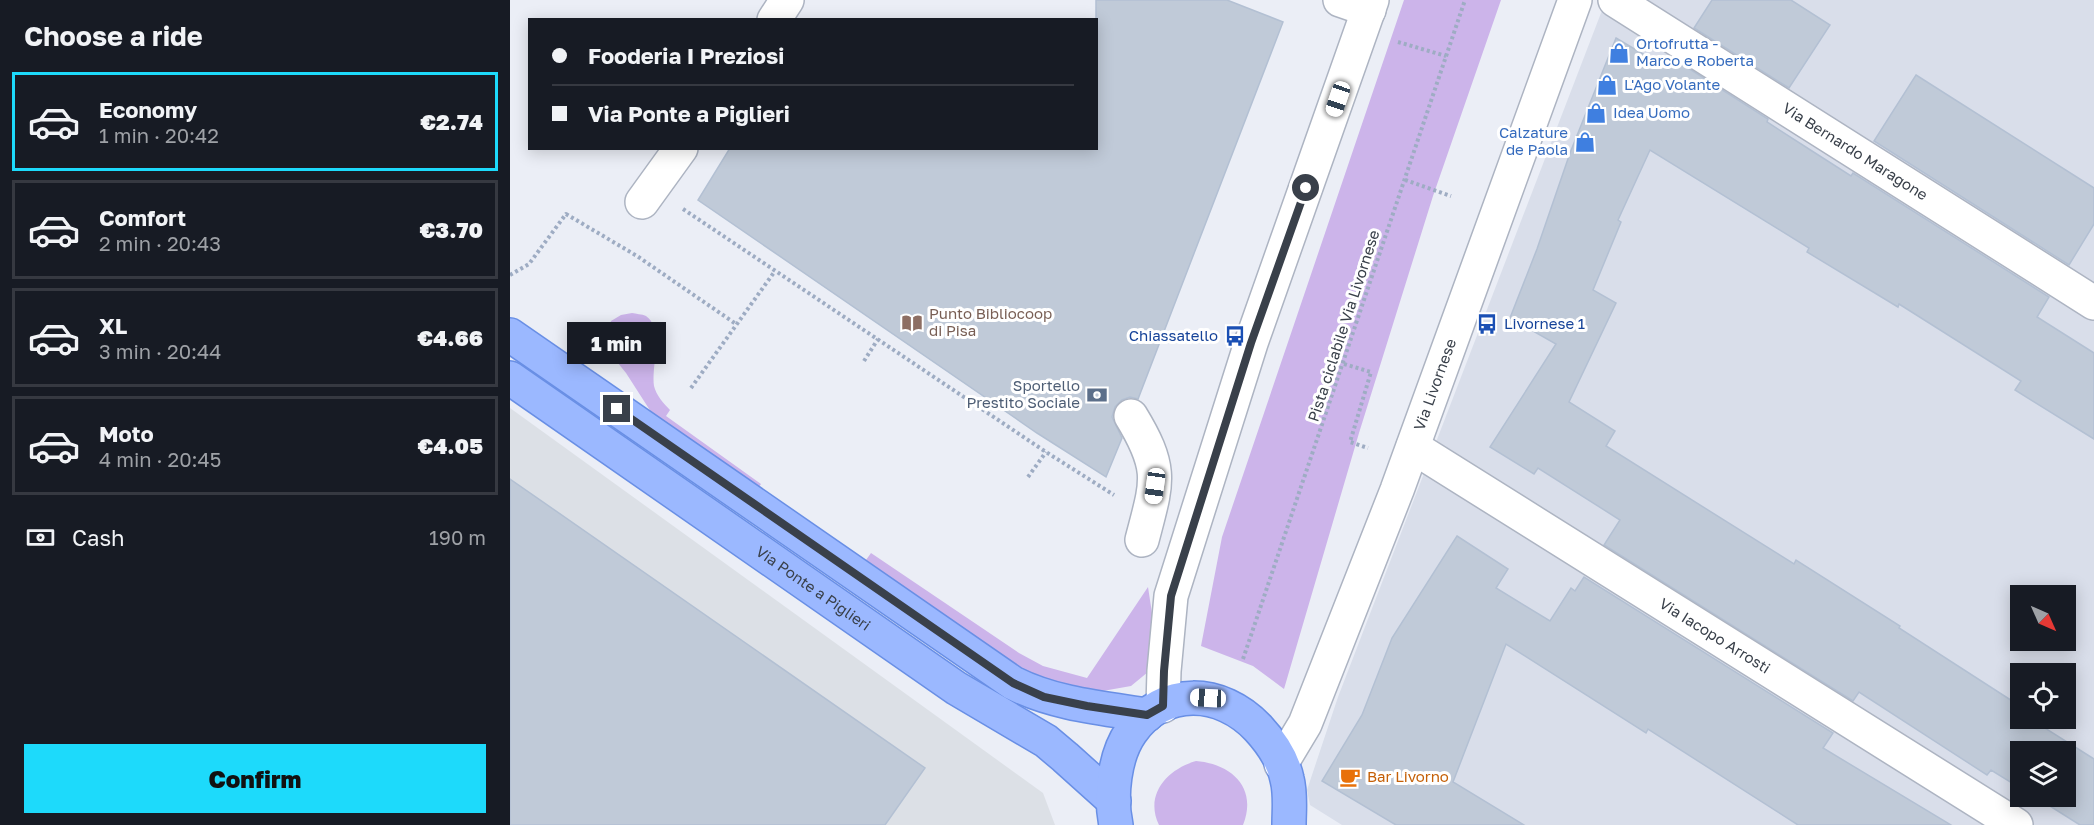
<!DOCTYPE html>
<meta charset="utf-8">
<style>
body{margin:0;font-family:"Golos Text",sans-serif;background:#20242c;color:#f1f3f6;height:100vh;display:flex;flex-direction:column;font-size:22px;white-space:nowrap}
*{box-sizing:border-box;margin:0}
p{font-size:20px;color:#9ea1a6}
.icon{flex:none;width:33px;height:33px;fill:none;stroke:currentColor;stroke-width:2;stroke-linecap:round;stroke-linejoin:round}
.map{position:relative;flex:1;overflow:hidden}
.panel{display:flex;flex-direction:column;background:#171b24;width:510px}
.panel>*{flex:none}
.guide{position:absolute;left:18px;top:18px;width:570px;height:132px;border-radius:0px;box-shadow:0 3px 15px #0003;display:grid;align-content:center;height:132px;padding:0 24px;background:#171b24}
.needle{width:39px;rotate:135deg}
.controls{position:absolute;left:1500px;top:585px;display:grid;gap:12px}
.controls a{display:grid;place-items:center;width:66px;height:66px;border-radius:0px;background:#171b24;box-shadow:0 3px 15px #0003;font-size:30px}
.end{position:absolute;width:27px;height:27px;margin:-14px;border:8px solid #39404a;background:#fff;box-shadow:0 0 0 3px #fff}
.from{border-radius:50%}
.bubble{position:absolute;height:42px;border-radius:0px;background:#171b24;box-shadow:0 3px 15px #0003;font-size:20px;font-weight:800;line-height:42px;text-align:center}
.car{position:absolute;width:18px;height:36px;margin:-18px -9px;border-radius:8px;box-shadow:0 0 4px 2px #0007;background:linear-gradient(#fff 24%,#345 0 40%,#fff 0 76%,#345 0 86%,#fff 0)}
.guide b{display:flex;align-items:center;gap:21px;height:57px;font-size:22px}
.guide b+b{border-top:2px solid #363941}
.guide i{width:15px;height:15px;background:#f1f3f6}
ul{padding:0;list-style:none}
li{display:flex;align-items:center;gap:18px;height:99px;margin:0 12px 9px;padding:0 12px;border:3px solid #363941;border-radius:0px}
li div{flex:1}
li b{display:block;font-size:22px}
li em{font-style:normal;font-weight:800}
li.selected{border-color:#1ddafb}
li>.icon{width:54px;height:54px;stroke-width:1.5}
h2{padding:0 24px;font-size:27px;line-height:72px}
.pay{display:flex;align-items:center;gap:15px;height:66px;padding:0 24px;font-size:22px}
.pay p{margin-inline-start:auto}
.action{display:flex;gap:12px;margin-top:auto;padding:12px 24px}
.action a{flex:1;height:69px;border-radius:0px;background:#1ddafb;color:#111;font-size:24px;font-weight:800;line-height:69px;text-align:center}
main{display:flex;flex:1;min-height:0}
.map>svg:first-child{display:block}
.residential{fill:#d9deea;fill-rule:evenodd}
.industrial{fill:#dce0e6}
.grass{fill:#ccb4ea}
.building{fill:#c0cad8;stroke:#b3c0d3;stroke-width:1.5}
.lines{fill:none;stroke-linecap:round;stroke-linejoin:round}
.minor-casing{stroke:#adb4c2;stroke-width:36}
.major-casing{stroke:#698fe5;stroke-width:36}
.path{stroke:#9eacc3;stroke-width:4;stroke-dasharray:3 3;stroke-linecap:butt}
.minor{stroke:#fff;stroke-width:33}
.major{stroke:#9bb8ff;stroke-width:33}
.route{stroke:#39404a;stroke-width:8}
.labels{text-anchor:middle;stroke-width:6;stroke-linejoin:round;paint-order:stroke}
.shop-label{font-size:15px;fill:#366cbe;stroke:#fff;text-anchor:start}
.street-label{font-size:15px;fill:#39404a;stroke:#fff}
.education-label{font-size:15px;fill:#785e54;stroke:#fff;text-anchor:start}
.transit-label{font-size:15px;fill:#164399;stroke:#fff;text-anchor:start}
.service-label{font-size:15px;fill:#4e5e75;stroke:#fff;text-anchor:end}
.food-label{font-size:15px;fill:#c56008;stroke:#fff;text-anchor:start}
</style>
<main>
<section class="panel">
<h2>Choose a ride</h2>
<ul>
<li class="selected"><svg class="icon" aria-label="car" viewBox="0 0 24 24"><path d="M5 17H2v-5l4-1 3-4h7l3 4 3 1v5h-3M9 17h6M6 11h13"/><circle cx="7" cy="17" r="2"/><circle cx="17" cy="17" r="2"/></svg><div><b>Economy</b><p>1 min · 20:42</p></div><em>€2.74</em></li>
<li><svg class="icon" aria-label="car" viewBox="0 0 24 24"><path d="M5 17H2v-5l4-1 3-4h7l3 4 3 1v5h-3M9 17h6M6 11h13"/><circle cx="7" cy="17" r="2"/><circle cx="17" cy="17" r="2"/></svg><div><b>Comfort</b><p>2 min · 20:43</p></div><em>€3.70</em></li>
<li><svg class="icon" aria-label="car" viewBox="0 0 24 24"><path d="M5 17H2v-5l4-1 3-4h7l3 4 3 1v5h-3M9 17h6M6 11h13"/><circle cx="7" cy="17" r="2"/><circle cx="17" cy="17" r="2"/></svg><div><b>XL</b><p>3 min · 20:44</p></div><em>€4.66</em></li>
<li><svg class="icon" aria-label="car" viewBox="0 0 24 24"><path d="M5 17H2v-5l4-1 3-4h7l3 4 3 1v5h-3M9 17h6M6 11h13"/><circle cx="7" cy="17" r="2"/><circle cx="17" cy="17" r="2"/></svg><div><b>Moto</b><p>4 min · 20:45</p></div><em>€4.05</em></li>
</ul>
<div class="pay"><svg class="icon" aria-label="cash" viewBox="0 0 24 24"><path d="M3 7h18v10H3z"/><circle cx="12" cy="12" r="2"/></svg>Cash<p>190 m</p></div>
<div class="action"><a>Confirm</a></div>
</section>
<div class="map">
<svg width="1584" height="825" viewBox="0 0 1584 825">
<rect width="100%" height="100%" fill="#ebeef6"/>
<path class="residential" d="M 1096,0 L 1584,0 L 1584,825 L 832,825 L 800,805 L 797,790 L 828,697 ZM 1510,596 L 1556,596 L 1556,640 L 1510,640 ZM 1510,674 L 1556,674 L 1556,718 L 1510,718 ZM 1510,752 L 1556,752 L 1556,796 L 1510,796 Z"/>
<path class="industrial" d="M 0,408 L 533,793 L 545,825 L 0,825 Z"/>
<path class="grass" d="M 894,0 L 991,0 L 923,196 L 849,433 L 774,689 L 743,666 L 691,646 L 712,537 Z
M 122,313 C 126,314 132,314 136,316 C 154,328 141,368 144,386 C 146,395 154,404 160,410 L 156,416 L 251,484 L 249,487 L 143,415 L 116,373 L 95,347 L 101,321 L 111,315 Z
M 361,553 L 509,653 L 533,666 L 577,678 L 638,587 L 645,633 L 638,672 L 621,686 L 587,692 L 555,686 L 521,675 L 497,661 L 356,560 Z
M 686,761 C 721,764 748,787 733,825 L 649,825 C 634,794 658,769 686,761 Z"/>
<path class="building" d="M 586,0 L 717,0 L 773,22 L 628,399 L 620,397 L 612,400 L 605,407 L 602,417 L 612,438 L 596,477 L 527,433 L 188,200 L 220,148 L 586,148 Z
M 1202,0 L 1281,0 L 1320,25 L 1279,88 L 1184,28 Z
M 1106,38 L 1158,69 L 1164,59 L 1258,119 L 1257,122 L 1302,151 L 1341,176 L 1343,173 L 1539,297 L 1527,317 L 1584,353 L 1584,439 L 1505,390 L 1511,381 L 1389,304 L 1388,307 L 1297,252 L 1299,248 L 1140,150 L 1108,220 L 1111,222 L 1083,290 L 1106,303 L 1059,402 L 1105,431 L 1096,446 L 1284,564 L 1286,560 L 1390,626 L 1389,628 L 1510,706 L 1510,718 L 1519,718 L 1584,759 L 1584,825 L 1570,825 L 1524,796 L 1556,796 L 1556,752 L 1510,752 L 1510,788 L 1481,770 L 1477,775 L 1349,692 L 1343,701 L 1094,545 L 1110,520 L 1028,468 L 1024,474 L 980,447 L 1046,344 L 1000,318 L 1027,249 L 1060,153 Z
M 1406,75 L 1584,188 L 1584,224 L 1559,265 L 1364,141 Z
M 0,479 L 415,768 L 375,825 L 0,825 Z
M 947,536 L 998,569 L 986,588 L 1040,621 L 1061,588 L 1065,591 L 1074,577 L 1323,733 L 1313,748 L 1441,825 L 1288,825 L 1138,729 L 1136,733 L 996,644 L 943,782 L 1014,825 L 886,825 L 812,781 L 852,715 L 882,638 Z"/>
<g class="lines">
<g class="minor-casing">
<g id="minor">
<path d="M 830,0 L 859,10"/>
<path id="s1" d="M 1105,0 L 1584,303"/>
<path d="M 264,20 L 277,0"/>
<path d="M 132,202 L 171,148"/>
<path d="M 621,416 C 654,470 647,482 632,540"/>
<path id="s2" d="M 903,447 L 1506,825"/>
<path d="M 653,706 L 654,671 L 661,596 L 741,343 L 862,0"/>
<path id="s3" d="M 771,764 L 795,724 L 887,490 L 1065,0"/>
</g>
</g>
<g class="major-casing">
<g id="major">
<path d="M 0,335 L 503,683 C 545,704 591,708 637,715"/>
<path id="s4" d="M 0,378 L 446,688 L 536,741 L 555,757 L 604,801"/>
<path d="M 606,825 C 600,797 604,756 621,732 C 654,686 711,689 748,728 C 761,742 773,760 777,779 C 781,794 779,810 779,825"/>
</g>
</g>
<path class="path" d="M 888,42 L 936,56
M 895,180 L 941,196
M 173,209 L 536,452 L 604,495
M 0,275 L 19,264 L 56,214 L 127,256 L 226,324
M 354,361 L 368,339
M 834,364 L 861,372 L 840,442 L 858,448
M 181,388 L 265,271
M 518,477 L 536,452
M 733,659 L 955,0"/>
<use href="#minor" class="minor"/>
<use href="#major" class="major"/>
</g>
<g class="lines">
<path class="route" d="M 107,409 L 503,683 L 534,697 L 577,706 L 637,715 L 653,706 L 654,671 L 661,596 L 741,343 L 796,188"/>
</g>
<defs>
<g id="shop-bare" transform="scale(1.62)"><path d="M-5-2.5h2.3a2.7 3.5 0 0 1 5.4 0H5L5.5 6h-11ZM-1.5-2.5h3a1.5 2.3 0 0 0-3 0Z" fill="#3f7fe0" stroke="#fff" stroke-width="2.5" paint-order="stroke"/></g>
<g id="library-bare" transform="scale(1.62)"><path d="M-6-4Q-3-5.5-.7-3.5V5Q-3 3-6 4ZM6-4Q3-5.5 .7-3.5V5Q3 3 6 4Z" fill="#8d6e63" stroke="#fff" stroke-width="2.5" paint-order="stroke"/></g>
<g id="bus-bare" transform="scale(1.62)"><path d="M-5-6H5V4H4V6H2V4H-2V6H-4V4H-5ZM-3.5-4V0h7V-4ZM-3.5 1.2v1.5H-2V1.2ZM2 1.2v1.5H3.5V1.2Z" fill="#1a4fb4" stroke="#fff" stroke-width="2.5" paint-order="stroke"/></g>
<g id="bank-bare" transform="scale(1.62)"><path d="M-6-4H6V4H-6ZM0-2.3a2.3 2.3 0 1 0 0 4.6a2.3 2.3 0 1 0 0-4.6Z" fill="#5c6f8a" stroke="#fff" stroke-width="2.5" paint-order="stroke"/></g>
<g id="cafe-bare" transform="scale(1.62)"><path d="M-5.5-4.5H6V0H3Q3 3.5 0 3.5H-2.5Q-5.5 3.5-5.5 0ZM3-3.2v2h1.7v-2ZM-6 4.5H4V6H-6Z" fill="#e8710a" stroke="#fff" stroke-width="2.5" paint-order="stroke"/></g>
</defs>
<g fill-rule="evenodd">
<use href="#shop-bare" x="1109" y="53"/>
<use href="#shop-bare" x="1097" y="85"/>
<use href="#shop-bare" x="1086" y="113"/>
<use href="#shop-bare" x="1075" y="142"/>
<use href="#library-bare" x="402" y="323"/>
<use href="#bus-bare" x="977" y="324"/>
<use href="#bus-bare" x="725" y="336"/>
<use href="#bank-bare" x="587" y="395"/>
<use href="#cafe-bare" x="840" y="777"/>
</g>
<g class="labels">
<g class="shop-label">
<text x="1126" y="49">Ortofrutta -<tspan x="1126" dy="17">Marco e Roberta</tspan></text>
<text x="1114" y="90">L'Ago Volante</text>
<text x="1103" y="118">Idea Uomo</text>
<text x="1058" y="138" text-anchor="end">Calzature<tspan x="1058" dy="17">de Paola</tspan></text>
</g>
<g class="street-label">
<text dy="5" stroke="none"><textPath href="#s1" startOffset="284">Via Bernardo Maragone</textPath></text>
<text transform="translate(834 326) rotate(-72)" y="5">Pista ciclabile Via Livornese</text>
<text dy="5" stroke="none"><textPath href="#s3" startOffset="410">Via Livornese</textPath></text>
<text dy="5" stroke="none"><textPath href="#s4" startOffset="369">Via Ponte a Piglieri</textPath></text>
<text dy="5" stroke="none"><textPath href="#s2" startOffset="356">Via Iacopo Arrosti</textPath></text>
</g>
<g class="education-label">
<text x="419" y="319">Punto Bibliocoop<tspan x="419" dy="17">di Pisa</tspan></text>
</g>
<g class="transit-label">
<text x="994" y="329">Livornese 1</text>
<text x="708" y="341" text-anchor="end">Chiassatello</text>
</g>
<g class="service-label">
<text x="570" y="391">Sportello<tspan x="570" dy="17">Prestito Sociale</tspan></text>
</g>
<g class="food-label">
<text x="857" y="782">Bar Livorno</text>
</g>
</g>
</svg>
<div class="controls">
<a><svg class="needle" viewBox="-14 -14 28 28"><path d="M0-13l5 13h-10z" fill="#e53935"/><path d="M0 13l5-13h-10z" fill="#9ea1a6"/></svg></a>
<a><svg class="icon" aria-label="locate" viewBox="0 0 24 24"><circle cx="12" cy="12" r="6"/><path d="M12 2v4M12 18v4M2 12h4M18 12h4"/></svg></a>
<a><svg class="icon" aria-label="layers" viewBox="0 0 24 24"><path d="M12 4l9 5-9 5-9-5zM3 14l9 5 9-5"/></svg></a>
</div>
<i class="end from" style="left:796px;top:188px"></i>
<i class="end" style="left:107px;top:409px"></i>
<div class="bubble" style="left:57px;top:322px;width:99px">1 min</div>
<i class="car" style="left:828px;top:99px;rotate:199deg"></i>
<i class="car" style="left:645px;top:486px;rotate:188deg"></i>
<i class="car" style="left:698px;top:698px;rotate:273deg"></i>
<div class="guide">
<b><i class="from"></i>Fooderia I Preziosi</b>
<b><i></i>Via Ponte a Piglieri</b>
</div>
</div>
</main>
